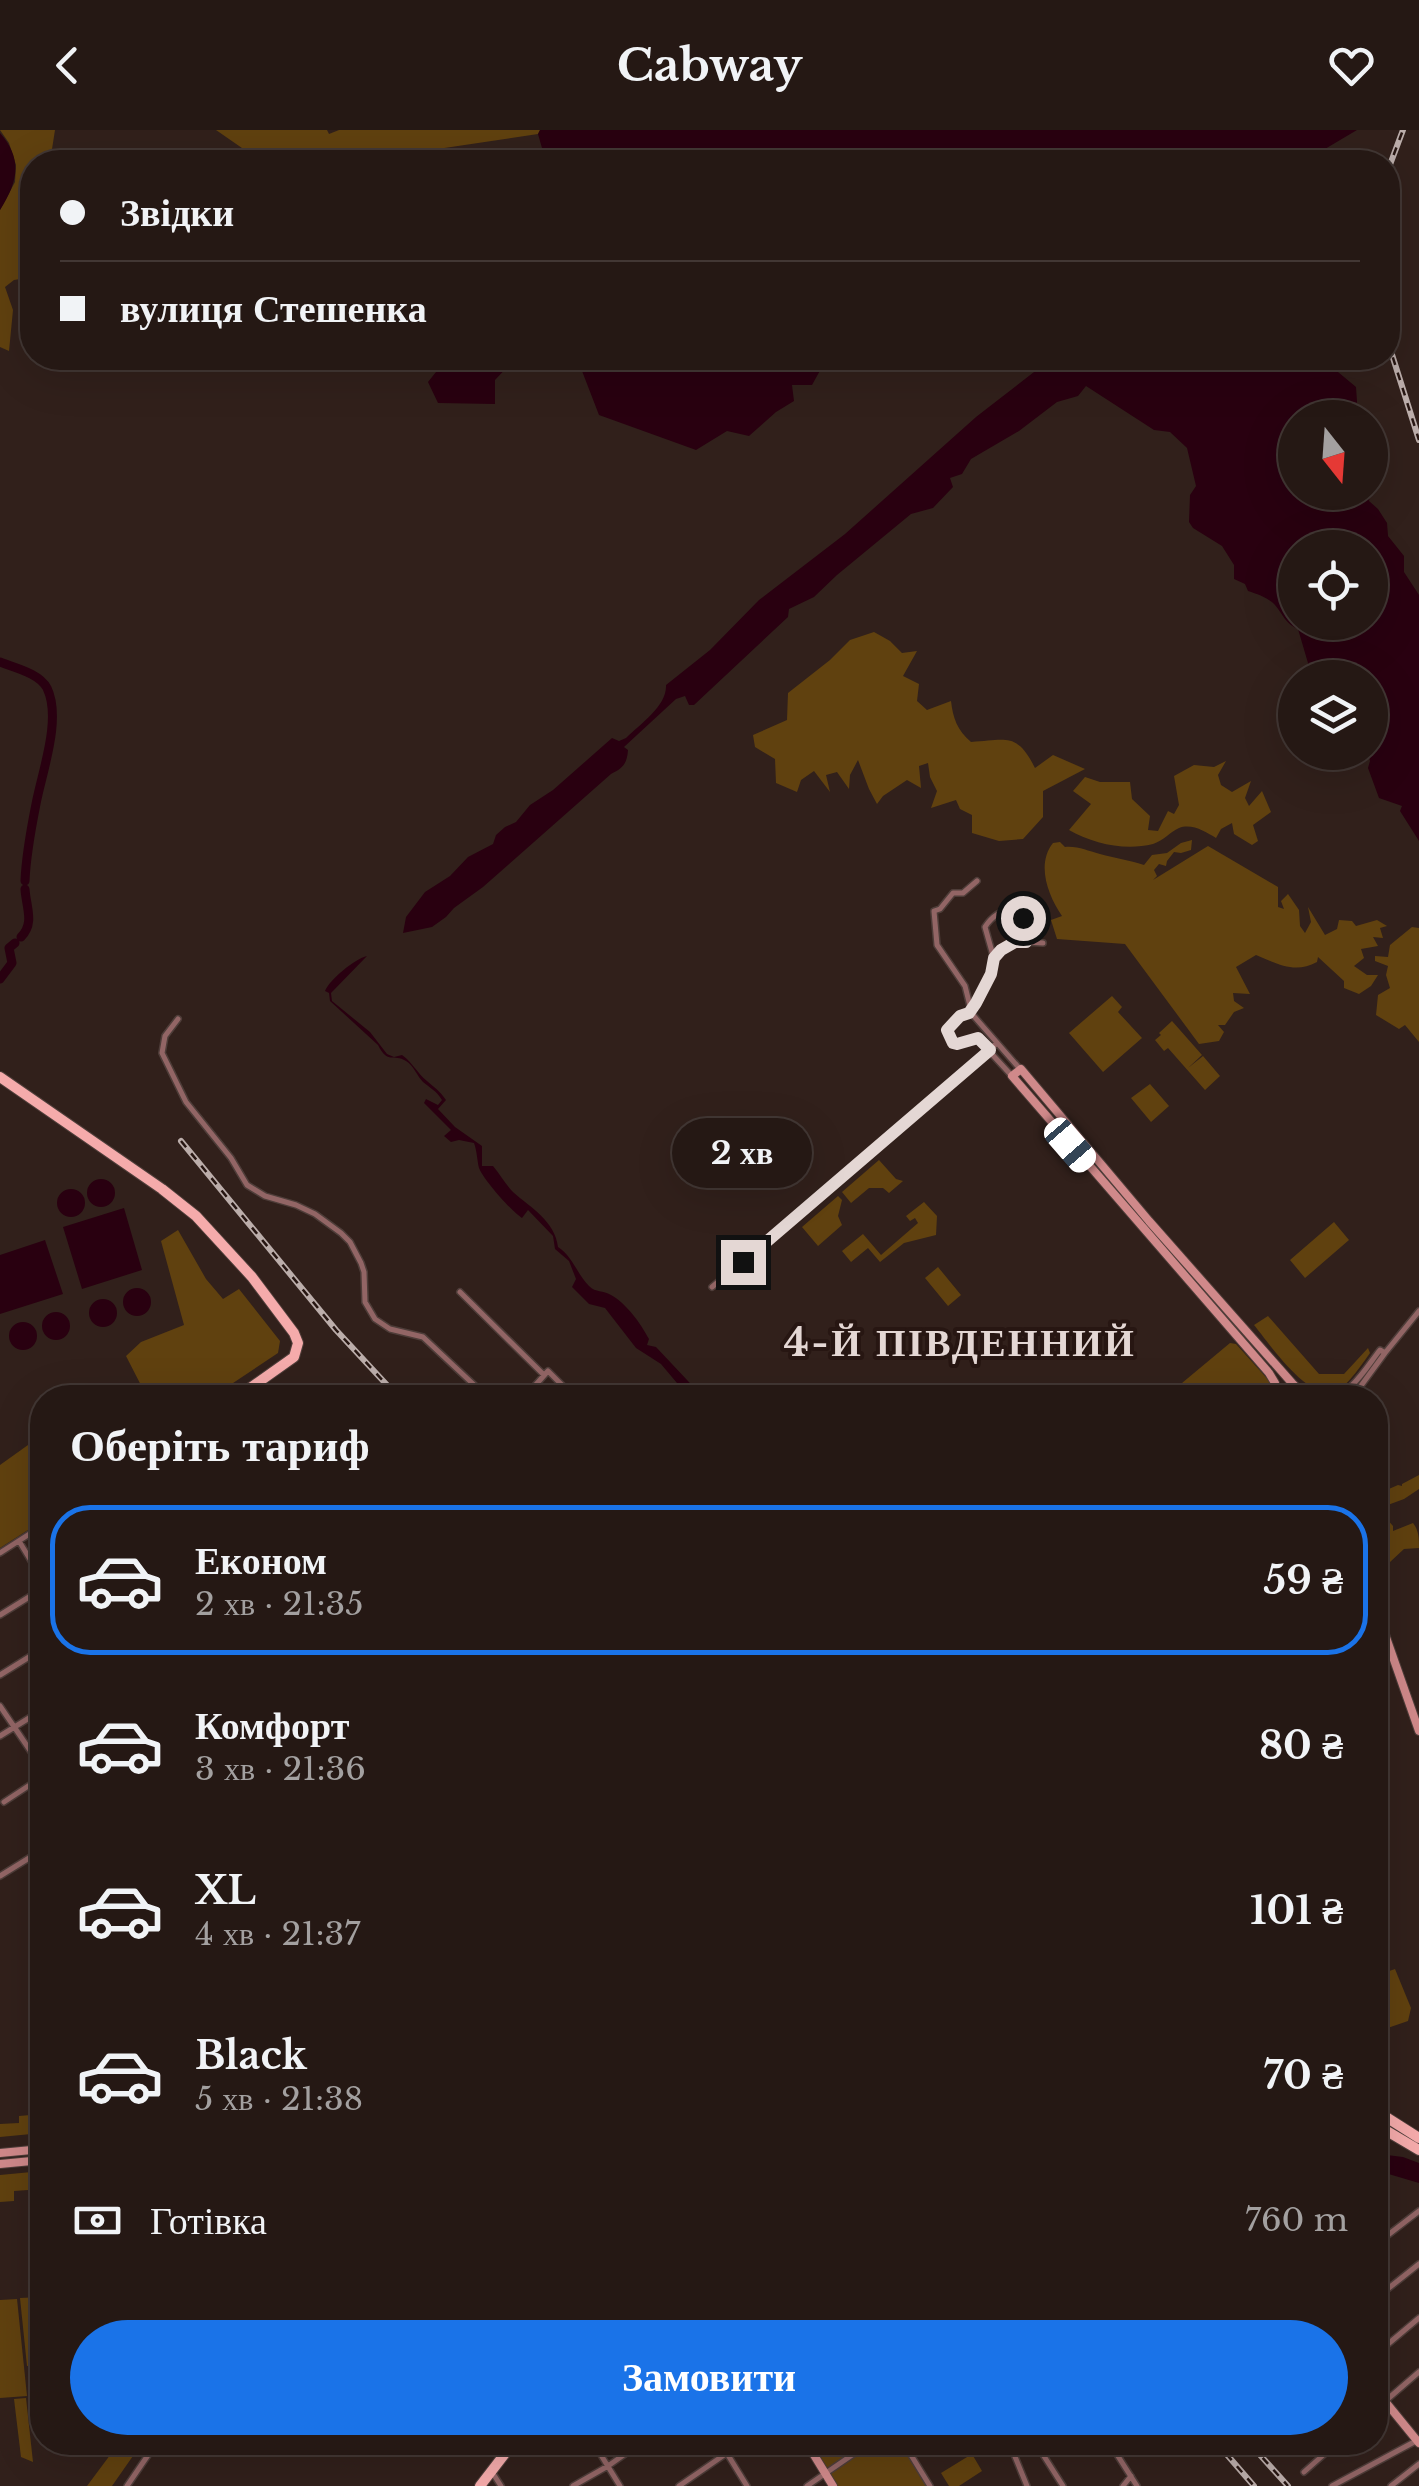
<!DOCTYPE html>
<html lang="uk">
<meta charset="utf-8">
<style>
body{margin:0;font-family:"Libre Baskerville",serif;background:#312522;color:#f1f3f6;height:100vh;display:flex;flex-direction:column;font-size:38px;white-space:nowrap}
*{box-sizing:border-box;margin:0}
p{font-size:32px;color:#a3a0a0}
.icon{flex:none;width:55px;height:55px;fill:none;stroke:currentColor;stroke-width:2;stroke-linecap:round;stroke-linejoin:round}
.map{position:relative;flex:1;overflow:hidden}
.side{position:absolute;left:30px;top:1255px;width:1358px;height:1070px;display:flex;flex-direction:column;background:#251814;border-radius:40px;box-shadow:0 10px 40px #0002,0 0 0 2px #423734}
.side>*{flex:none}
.banner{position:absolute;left:20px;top:20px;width:1380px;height:220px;border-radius:40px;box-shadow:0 10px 40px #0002,0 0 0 2px #423734;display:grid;align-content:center;height:220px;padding:0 40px;background:#251814}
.needle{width:65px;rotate:163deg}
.buttons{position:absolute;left:1278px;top:270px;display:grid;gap:20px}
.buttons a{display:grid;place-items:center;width:110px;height:110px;border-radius:50%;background:#251814;box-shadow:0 10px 40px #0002,0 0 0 2px #423734;font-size:50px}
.end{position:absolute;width:45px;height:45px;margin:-22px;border:12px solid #e4d7d4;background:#111;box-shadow:0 0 0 5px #111}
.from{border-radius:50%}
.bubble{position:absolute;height:70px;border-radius:35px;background:#251814;box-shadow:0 10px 40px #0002,0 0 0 2px #423734;font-size:32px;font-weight:700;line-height:70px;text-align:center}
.car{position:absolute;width:30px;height:60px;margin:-30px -15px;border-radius:12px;box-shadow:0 0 8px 2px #0007;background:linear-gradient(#fff 24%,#345 0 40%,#fff 0 76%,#345 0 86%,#fff 0)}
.banner b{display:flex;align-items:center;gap:35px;height:95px;font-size:38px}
.banner b+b{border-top:2px solid #423734}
.banner i{width:25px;height:25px;background:#f1f3f6}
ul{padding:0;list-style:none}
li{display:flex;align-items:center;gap:30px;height:150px;margin:0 20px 15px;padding:0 20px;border:5px solid transparent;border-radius:40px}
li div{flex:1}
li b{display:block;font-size:38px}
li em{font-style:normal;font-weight:700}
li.on{border-color:#1a73e8}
li>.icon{width:90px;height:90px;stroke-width:1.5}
h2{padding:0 40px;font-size:45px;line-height:120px}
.pay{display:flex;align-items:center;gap:25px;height:110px;padding:0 40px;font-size:38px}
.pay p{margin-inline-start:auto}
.primary-button{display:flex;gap:20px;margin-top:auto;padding:20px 40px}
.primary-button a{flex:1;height:115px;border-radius:60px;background:#1a73e8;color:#fff;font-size:40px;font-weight:700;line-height:115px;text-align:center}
header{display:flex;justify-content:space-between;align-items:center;height:130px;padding:0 40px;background:#251814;font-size:45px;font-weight:700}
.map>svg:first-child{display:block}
.green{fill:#60410f}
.water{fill:#290010;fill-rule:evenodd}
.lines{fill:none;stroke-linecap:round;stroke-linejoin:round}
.river{stroke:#290010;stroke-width:9}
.street-casing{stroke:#4e3d39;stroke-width:8}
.secondary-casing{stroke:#4e3d39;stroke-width:10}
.primary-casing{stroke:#4e3d39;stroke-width:12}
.street{stroke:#926565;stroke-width:5}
.secondary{stroke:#d0898a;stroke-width:8}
.primary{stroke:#f5abab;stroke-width:10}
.rail-casing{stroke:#bbadaa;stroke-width:6}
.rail{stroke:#271612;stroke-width:2.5;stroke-dasharray:8;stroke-linecap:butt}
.route{stroke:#e4d7d4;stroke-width:12}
.labels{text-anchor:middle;stroke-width:8;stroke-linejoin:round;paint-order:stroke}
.district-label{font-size:38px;font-weight:bold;letter-spacing:2.5px;fill:#e4d7d4;stroke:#271612}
</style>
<header><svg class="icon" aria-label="back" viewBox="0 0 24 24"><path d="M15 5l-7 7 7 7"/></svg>Cabway<svg class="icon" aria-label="heart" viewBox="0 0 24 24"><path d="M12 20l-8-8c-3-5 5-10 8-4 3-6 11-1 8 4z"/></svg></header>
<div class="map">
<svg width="1419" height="2356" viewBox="0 0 1419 2356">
<rect width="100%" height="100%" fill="#31201b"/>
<path class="green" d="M 0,0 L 55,0 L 50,32 L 32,32 L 32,147 L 14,150 L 5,157 L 13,180 L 9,221 L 0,217 L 0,80 L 15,52 L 16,35 L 9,13 Z
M 216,0 L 327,0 L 329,4 L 339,0 L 540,0 L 538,4 L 431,20 L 401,32 L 262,32 Z
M 874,502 L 890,511 L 902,523 L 917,521 L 903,546 L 919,554 L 917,571 L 927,580 L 951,571 C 953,588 957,600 971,612 C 1007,610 1017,602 1035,638 L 1053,625 L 1085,639 L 1043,661 L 1043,687 L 1023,709 L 999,711 L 972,703 L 972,685 L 960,679 L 956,670 L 931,678 L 937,661 L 930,647 L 928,633 L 919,636 L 921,658 L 907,650 L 883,666 L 877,674 L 869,659 L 858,630 L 850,645 L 849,659 L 837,642 L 826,645 L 830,662 L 814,641 L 801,650 L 797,662 L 776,653 L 775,629 L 755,617 L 753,605 L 787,590 L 788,563 L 830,530 L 850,510 Z
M 1226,631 L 1218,645 L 1221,655 L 1232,662 L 1251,651 L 1245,668 L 1249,676 L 1262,661 L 1271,682 L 1253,695 L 1258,711 L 1252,715 L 1234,704 L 1232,693 L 1221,699 L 1216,708 C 1206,702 1192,693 1179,698 C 1170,702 1163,711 1153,714 C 1125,721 1094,714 1069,700 L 1091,674 L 1073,661 L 1085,647 L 1100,652 L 1130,652 L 1132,669 L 1150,686 L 1148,700 L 1158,701 L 1168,681 L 1174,684 L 1179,675 L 1174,646 L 1194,635 L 1214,637 Z
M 1192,710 L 1191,720 L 1181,723 L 1174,722 L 1167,731 L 1166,736 L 1159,734 L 1154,740 L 1157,746 L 1153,750 L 1208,716 L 1278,757 L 1278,777 L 1284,779 L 1281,771 L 1288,764 L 1299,780 L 1300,796 L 1305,803 L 1311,792 L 1308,777 L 1325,805 L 1337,799 L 1339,790 L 1352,791 L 1356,796 L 1377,790 L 1387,796 L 1380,798 L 1383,808 L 1373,807 L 1378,816 L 1361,819 L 1364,828 L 1354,836 L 1367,845 L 1378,845 L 1371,856 L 1359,864 L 1344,858 L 1344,851 L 1318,827 L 1317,832 C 1295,844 1278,834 1256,825 L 1236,837 L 1250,864 L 1233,863 L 1234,871 L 1244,878 L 1234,882 L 1225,895 L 1218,895 L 1224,902 L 1219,911 L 1199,914 L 1125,814 L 1057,809 L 1051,790 L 1062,786 C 1048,766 1036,734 1053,713 L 1060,712 L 1065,717 C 1079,716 1087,721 1100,724 C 1115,728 1129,730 1144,735 L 1152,725 L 1167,723 L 1181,713 Z
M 1412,797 L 1419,798 L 1419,912 L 1405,895 L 1399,899 L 1376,885 L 1378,865 L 1390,858 L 1386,845 L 1388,836 L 1375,831 L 1375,826 L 1388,827 L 1390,815 Z
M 1112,866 L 1122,877 L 1118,882 L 1142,908 L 1103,942 L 1069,903 Z
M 1172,891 L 1202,925 L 1188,938 L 1203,926 L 1220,946 L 1205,960 L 1168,918 L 1164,921 L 1155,910 L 1161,905 L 1159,903 Z
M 1150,954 L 1169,976 L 1151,992 L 1131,968 Z
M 879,1030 L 896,1049 L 903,1051 L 889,1063 L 883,1058 L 869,1058 L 851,1073 L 842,1062 Z
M 838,1066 L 842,1070 L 838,1086 L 842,1095 L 818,1116 L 802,1097 Z
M 924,1072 L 937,1086 L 936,1105 L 904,1113 L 880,1132 L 868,1118 L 851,1132 L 842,1121 L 863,1104 L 881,1125 L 918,1093 L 915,1088 L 910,1091 L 906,1086 Z
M 1334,1092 L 1349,1110 L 1305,1148 L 1290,1130 Z
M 178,1100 L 206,1149 L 223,1169 L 239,1159 L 280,1211 L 278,1223 L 212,1267 L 147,1267 L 126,1226 L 141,1212 L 184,1195 L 161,1111 Z
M 938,1137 L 961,1165 L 948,1176 L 925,1148 Z
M 1268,1186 L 1319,1244 L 1344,1244 L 1368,1218 L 1370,1223 C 1363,1233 1348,1255 1338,1260 C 1311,1276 1269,1213 1254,1195 Z
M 1230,1213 L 1236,1214 L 1272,1254 L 1273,1268 L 1164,1268 Z
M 42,1305 L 42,1391 L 0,1418 L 0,1335 Z
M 1419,1345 L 1419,1359 L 1404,1369 L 1385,1376 L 1386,1388 L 1393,1396 L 1393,1401 L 1413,1393 C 1419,1401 1419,1408 1419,1418 L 1404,1419 L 1390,1432 L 1383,1414 L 1375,1365 L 1398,1355 L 1402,1356 L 1402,1354 Z
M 1395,1839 L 1411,1878 L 1408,1891 L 1376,1902 L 1375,1846 Z
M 42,1984 L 42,2003 L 0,2007 L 0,1994 L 19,1993 L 19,1986 Z
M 42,2041 L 42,2059 L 14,2061 L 14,2071 L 0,2072 L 0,2045 Z
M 42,2167 L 42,2235 L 27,2236 L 20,2168 Z
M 17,2169 L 27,2266 L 0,2268 L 0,2170 Z
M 26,2268 L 33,2332 L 21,2327 L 14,2269 Z
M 119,2313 L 142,2313 L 112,2356 L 87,2356 Z
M 806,2313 L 903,2313 L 930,2356 L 833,2356 Z
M 972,2324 L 982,2341 L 959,2356 L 949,2356 L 941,2343 Z"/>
<path class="water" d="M 540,0 L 1357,0 L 1303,32 L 546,32 L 538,4 Z
M 0,3 C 23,29 18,52 0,80 Z
M 425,228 L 516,228 L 495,250 L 495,274 L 438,273 L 428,252 L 440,237 Z
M 577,228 L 809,228 L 822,237 L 812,255 L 792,255 L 794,271 L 776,282 L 749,306 L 727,301 L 696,320 L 599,285 Z
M 1036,228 L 1332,228 L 1338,242 L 1356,257 L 1358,287 L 1295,288 L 1295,362 L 1370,362 L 1370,303 L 1375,338 L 1369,371 L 1378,379 L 1387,393 L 1388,406 L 1404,426 L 1404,442 L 1419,465 L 1419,711 L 1400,681 L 1402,676 L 1379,668 L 1368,638 L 1370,631 L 1368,623 L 1370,548 L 1307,547 L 1308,533 L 1298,499 C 1284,493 1283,483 1273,473 C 1266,467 1257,464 1248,461 L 1245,454 L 1234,449 L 1234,435 L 1222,416 L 1193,398 L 1189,392 L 1190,365 L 1196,356 L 1187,318 L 1170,302 L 1154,300 L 1086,256 L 1078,266 L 1057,272 L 1019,301 L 971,329 L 962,344 L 950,348 L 953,357 L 933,378 L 911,384 L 837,445 L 814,467 L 789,479 L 788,487 L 694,575 L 689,575 L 685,566 L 676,569 L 624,617 L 628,620 C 627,634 623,638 611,644 L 483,757 L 454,778 L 446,787 L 432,797 L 403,803 L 406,787 L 425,762 L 450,746 L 468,727 L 493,714 L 496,705 L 505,697 L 516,692 L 530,675 L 553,660 L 612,608 L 619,611 L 626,608 C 641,593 667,576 666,555 L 710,520 L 759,470 L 845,404 L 976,287 L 1034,242 ZM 1295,418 L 1370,418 L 1370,492 L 1295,492 Z
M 367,826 L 331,863 L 332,871 L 370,902 L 387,924 L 394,927 L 402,925 C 413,933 417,943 427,951 C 435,958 440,961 446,970 L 438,979 L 455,997 L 482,1016 L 482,1036 L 493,1036 C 500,1044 505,1054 513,1062 C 531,1078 555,1091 558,1117 C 573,1127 577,1144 589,1156 C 596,1163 603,1160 611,1165 C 627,1174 641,1194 649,1209 L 647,1215 L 656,1217 L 703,1267 L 684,1267 L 677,1253 L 661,1234 L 636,1218 L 605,1178 L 589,1174 L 572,1157 L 576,1149 L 569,1131 L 555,1119 L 553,1106 L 528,1080 L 522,1088 C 511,1081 483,1049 479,1038 C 477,1030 477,1021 474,1013 L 459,1010 L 451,1012 L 444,1006 L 451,1000 L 424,973 L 426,969 L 438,975 L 442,970 C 436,960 431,959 423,952 C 417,946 414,936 406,931 C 393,923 388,935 378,915 L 330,871 L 329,863 L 325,861 C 330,849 355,829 367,826 Z
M87 1063a14 14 0 1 1 28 0a14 14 0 1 1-28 0Z
M57 1073a14 14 0 1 1 28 0a14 14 0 1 1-28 0Z
M 124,1078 L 142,1140 L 82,1159 L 63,1097 Z
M 45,1110 L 63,1164 L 0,1184 L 0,1125 Z
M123 1172a14 14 0 1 1 28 0a14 14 0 1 1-28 0Z
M89 1183a14 14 0 1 1 28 0a14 14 0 1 1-28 0Z
M42 1196a14 14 0 1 1 28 0a14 14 0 1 1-28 0Z
M9 1206a14 14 0 1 1 28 0a14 14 0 1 1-28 0Z
M 1375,2015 L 1387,2025 L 1403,2027 L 1419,2033 L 1419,2053 L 1375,2040 Z"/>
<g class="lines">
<path class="river" d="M 0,532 C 15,538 39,543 47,558 C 62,589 42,642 36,674 C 31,699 26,726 25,751
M 21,807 C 35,793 26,777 25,759
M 0,849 L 12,833 L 9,818 L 15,813"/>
<g class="street-casing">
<path id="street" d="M 1026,812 C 1011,812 1003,818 994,829 L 985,797 C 993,785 1003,778 1018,781 L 1028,802 L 1026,812 L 1043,813
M 971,880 L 965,856 L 937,815 L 934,781 L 940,779 L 953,763 L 963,763 L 977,751
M 971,880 L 989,850 L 994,829
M 178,889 L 165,906 L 162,923 L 186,972 L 231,1028 L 247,1055 L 265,1066 L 296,1075 L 315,1084 L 341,1103 L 350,1112 L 361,1133 L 364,1142 L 365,1172 L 375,1189 L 390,1199 L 423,1207 L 488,1268
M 1012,946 L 978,909 L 957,914 L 953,913 L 947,904 L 950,896 L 964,884 L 972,884 L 1020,939
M 712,1157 L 881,1015 L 997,913
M 460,1162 L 544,1245
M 1325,1266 C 1349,1270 1367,1236 1380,1220 L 1385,1223 L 1419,1181
M 524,1268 L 548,1241 L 575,1268
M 1352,1268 L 1385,1223
M 19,1411 L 42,1449
M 0,1423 L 42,1396
M 0,1485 L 42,1459
M 0,1545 L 42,1519
M 0,1576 L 42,1638
M 0,1606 L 42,1580
M 4,1672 L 42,1647
M 0,1746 L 42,1720
M 1375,2054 L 1380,2049
M 1375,2115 L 1419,2081
M 1375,2169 L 1419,2134
M 1375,2225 L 1419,2188
M 1375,2280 L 1419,2242
M 593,2312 L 620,2356
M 720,2312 L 747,2356
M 903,2312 L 930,2356
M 1009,2312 L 1027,2356
M 1035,2312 L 1063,2356
M 1109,2312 L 1137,2356
M 492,2342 L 501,2356
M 1304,2342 L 1338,2312
M 127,2356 L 157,2312
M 573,2356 L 608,2336 L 642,2312
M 679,2356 L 743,2312
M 807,2356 L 871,2312
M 1123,2356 L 1131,2346
M 1332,2356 L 1416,2311
M 1391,2356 L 1419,2334"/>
</g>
<g class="secondary-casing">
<path id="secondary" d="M 1278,1268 L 1275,1253 L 1269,1243 L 1012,946 L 1021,939 L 1149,1091 L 1292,1253 L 1299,1260 L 1325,1268
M 1375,1476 L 1419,1601
M 0,2023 L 42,2019
M 0,2034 L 42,2030
M 1375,2259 L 1419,2313
M 806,2312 L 833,2356"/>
</g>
<g class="primary-casing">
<path id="primary" d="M 0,947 L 162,1059 L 196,1086 L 252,1147 L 294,1203 L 298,1213 L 294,1227 L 236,1268
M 1375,1980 L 1419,2008
M 1375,1994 L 1419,2020
M 480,2356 L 514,2312"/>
</g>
<use href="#street" class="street"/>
<use href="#secondary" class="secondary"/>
<use href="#primary" class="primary"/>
<g class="rail-casing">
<path id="rail" d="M 1388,40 L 1403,0
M 1388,212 L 1419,310
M 181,1011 L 336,1200 L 399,1268
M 1216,2312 L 1254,2356
M 1252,2316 L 1288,2356"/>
</g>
<use href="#rail" class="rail"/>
</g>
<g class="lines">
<path class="route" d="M 743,1132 L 990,920 L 978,908 L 957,914 L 953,913 L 947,900 L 960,886 L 969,883 L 976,873 L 991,844 L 994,828 L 1001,820 L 1015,812 L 1026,812 L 1028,802 L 1023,788"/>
</g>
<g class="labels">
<g class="district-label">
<text x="960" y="1226">4-Й ПІВДЕННИЙ</text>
</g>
</g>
</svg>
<div class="buttons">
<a><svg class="needle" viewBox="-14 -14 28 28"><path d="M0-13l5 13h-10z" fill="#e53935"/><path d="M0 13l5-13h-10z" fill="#a3a0a0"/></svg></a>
<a><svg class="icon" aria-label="locate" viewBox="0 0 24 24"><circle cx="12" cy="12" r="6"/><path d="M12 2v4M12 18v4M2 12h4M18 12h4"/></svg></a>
<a><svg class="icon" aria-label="layers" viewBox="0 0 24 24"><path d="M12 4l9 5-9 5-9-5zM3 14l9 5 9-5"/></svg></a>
</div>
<i class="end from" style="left:1023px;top:788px"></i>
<i class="end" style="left:743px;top:1132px"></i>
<div class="bubble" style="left:672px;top:988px;width:140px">2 хв</div>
<i class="car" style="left:1070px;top:1015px;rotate:139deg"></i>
<div class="banner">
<b><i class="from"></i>Звідки</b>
<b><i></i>вулиця Стешенка</b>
</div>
<section class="side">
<h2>Оберіть тариф</h2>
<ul>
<li class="on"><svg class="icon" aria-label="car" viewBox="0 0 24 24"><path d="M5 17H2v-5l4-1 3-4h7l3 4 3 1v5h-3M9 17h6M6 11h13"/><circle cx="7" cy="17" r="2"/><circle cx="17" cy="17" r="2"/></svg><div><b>Економ</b><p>2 хв · 21:35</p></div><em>59 ₴</em></li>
<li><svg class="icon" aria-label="car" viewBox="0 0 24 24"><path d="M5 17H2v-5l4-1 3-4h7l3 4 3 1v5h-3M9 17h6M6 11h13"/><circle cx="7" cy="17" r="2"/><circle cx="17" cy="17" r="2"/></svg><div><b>Комфорт</b><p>3 хв · 21:36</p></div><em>80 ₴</em></li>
<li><svg class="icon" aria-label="car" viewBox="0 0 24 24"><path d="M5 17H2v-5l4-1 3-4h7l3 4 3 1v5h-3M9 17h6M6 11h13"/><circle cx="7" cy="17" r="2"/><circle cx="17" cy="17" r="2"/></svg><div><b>XL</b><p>4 хв · 21:37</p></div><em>101 ₴</em></li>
<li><svg class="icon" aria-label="car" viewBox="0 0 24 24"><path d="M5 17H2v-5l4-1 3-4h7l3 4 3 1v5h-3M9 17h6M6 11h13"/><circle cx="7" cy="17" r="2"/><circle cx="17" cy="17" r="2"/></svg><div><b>Black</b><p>5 хв · 21:38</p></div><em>70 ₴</em></li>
</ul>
<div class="pay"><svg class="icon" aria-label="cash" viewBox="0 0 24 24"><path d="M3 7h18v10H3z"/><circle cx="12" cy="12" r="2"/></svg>Готівка<p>760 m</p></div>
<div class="primary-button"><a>Замовити</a></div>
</section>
</div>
